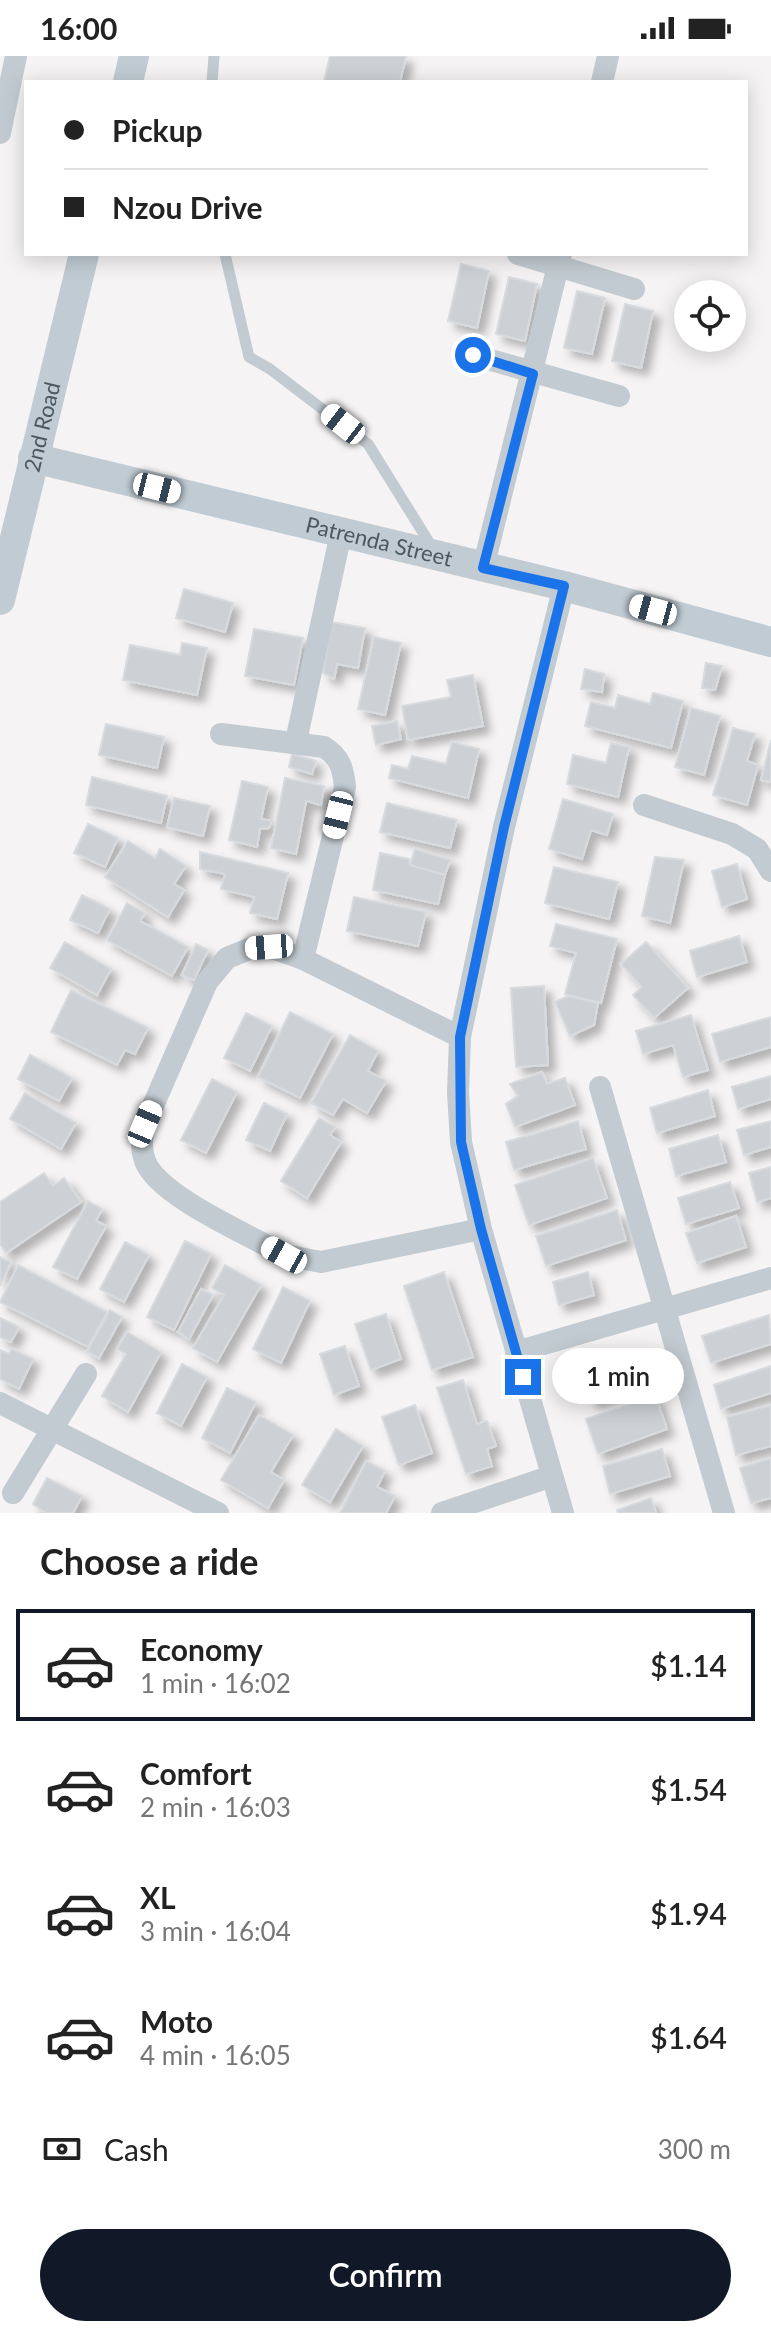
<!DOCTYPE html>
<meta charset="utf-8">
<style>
body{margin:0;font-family:Lato,sans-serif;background:#f2f2f2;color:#222;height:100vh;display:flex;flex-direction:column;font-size:30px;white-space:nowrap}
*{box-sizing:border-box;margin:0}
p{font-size:26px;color:#767676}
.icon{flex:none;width:44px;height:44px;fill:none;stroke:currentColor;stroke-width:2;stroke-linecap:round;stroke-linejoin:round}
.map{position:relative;height:1457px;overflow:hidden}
.drawer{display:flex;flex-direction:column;background:#fff;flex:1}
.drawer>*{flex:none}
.guide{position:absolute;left:24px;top:24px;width:724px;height:176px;border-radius:0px;box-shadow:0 4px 20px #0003;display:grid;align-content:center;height:176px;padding:0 40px;background:#fff}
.tools{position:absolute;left:674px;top:224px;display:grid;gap:16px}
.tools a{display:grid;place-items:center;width:72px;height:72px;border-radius:50%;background:#fff;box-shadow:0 4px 20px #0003;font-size:40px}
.end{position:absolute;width:36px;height:36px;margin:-18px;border:10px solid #1a73e8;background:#fff;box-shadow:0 0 0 4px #fff}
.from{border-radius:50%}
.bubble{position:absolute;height:56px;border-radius:28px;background:#fff;box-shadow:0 4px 20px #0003;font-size:26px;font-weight:600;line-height:56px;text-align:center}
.car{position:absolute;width:24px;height:48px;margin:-24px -12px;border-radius:10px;box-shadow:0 0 6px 2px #0007;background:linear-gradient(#fff 24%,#345 0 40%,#fff 0 76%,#345 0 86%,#fff 0)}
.guide b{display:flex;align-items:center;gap:28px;height:76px;font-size:30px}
.guide b+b{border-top:2px solid #e0e0e0}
.guide i{width:20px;height:20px;background:#222}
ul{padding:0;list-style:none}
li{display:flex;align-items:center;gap:24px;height:112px;margin:0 16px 12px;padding:0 24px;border:4px solid transparent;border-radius:0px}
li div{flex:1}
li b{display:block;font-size:30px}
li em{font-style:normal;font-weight:600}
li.selected{border-color:#111827}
li>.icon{width:72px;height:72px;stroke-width:1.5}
h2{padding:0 40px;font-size:36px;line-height:96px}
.pay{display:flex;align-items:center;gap:20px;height:88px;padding:0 40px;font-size:30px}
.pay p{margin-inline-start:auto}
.button{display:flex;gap:16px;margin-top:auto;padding:16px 40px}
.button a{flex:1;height:92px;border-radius:48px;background:#111827;color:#fff;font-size:32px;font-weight:600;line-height:92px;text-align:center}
.status{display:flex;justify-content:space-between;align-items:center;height:56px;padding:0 40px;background:#fff;direction:ltr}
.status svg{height:22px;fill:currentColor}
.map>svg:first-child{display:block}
.building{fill:#cdd1d5;stroke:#d7dade;stroke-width:2;filter:url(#shadow)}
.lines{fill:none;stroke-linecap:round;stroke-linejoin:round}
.lane{stroke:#c2cbd1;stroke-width:11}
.street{stroke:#c2cbd1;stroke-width:22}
.secondary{stroke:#c0cbd3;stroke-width:30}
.route{stroke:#1a73e8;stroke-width:10}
.labels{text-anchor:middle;stroke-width:6;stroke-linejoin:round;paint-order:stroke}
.street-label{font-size:22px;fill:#4b5860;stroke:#fff}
</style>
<div class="status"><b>16:00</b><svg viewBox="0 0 49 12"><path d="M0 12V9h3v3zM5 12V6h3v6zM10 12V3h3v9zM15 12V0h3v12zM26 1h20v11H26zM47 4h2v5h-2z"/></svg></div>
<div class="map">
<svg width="771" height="1457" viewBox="0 0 771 1457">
<defs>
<filter id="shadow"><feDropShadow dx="7" dy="7" stdDeviation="4" flood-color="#0004"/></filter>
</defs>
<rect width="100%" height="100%" fill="#f5f3f3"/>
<path class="building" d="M 330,0 L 406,0 L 400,26 L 324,26 Z
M 461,208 L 489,215 L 477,272 L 448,265 Z
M 509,221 L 537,228 L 525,285 L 496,278 Z
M 577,235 L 605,242 L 592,298 L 564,292 Z
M 625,248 L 653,255 L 641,312 L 612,305 Z
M 184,533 L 233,547 L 225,576 L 176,562 Z
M 331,566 L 365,572 L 358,612 L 337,608 L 334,623 L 323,617 Z
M 254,573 L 303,582 L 294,629 L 245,620 Z
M 374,581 L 401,587 L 385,659 L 358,653 Z
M 182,587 L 207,592 L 197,639 L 123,624 L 130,589 L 180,599 Z
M 706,607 L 722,610 L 715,634 L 702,632 Z
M 585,613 L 604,618 L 602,636 L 581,633 Z
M 473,619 L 483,670 L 408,684 L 402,650 L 451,641 L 447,624 Z
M 653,637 L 683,645 L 671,692 L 585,670 L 591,646 L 615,652 L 618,639 L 650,648 Z
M 691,652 L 720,660 L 704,719 L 675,711 Z
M 397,665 L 401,683 L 376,689 L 372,670 Z
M 106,668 L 164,681 L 157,712 L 99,699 Z
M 733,672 L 755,678 L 747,705 L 758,709 L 747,749 L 713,739 Z
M 771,684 L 771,726 L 761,724 Z
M 452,686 L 479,693 L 468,742 L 389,722 L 392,709 L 408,713 L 412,700 L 446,708 Z
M 611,687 L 629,691 L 618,741 L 567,728 L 573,699 L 606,707 Z
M 292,698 L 316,705 L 312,718 L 289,711 Z
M 92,721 L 167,740 L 161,767 L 86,749 Z
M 285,722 L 324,730 L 321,749 L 306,745 L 296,798 L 271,792 Z
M 242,725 L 268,731 L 261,763 L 271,765 L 269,772 L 260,773 L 257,791 L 229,784 Z
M 174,742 L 210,750 L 203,780 L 167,771 Z
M 563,743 L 613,758 L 607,779 L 591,774 L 582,803 L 549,793 Z
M 387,747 L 457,764 L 450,792 L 380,776 Z
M 88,768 L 118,782 L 105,811 L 74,797 Z
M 128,785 L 155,802 L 160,793 L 186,810 L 174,828 L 184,834 L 168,861 L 105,821 Z
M 415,793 L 450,804 L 445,819 L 410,809 Z
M 200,796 L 288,817 L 277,863 L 250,857 L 254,841 L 221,833 L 225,818 L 200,813 Z
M 380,797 L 409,803 L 410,809 L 445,819 L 438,848 L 373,834 Z
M 655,801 L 684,804 L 670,867 L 642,860 Z
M 737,808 L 747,843 L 722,851 L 712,815 Z
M 554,811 L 618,826 L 609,863 L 545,847 Z
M 82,839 L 110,853 L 98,877 L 70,864 Z
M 354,841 L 426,856 L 418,890 L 347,875 Z
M 127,847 L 145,857 L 140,865 L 188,891 L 172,920 L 107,884 Z
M 556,868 L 617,883 L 601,947 L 565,938 L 576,897 L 550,890 Z
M 739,880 L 747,906 L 697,921 L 690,895 Z
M 65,886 L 111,913 L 97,939 L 50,912 Z
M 646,886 L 688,932 L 654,962 L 633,939 L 642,931 L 621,908 Z
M 196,888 L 208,894 L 194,924 L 182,919 Z
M 544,930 L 548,1009 L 516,1011 L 511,932 Z
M 71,934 L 148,972 L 135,998 L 125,994 L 117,1009 L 51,976 Z
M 568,940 L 598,947 L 594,969 L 570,980 L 555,946 Z
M 290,956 L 333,978 L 300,1042 L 258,1021 Z
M 246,957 L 272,970 L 250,1015 L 224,1002 Z
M 691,959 L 708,1014 L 683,1021 L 673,989 L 643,998 L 636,975 Z
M 771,961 L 771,991 L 720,1006 L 712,978 Z
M 350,979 L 378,995 L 368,1015 L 386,1025 L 367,1057 L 343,1043 L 333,1059 L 311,1047 Z
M 30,999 L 72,1022 L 59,1045 L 18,1023 Z
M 542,1016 L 547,1028 L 565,1022 L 575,1049 L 515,1071 L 506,1048 L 518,1040 L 510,1028 Z
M 771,1020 L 771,1043 L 738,1053 L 732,1031 Z
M 212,1023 L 237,1036 L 206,1097 L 181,1084 Z
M 708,1034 L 715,1060 L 657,1077 L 650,1052 Z
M 25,1037 L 76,1067 L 61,1093 L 10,1063 Z
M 264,1047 L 287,1058 L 270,1095 L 246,1084 Z
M 319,1062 L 335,1071 L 330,1079 L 341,1086 L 307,1142 L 281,1125 Z
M 578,1065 L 586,1093 L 514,1114 L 506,1086 Z
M 771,1065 L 771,1091 L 744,1099 L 737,1074 Z
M 718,1079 L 726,1106 L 676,1120 L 669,1093 Z
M 593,1102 L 607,1142 L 529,1169 L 515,1129 Z
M 771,1111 L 771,1142 L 757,1146 L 749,1117 Z
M 44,1117 L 53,1130 L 64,1122 L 81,1146 L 6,1197 L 0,1188 L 0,1146 Z
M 730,1126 L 739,1152 L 686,1168 L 678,1142 Z
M 88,1145 L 102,1153 L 96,1165 L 106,1170 L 77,1223 L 53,1211 Z
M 617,1154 L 626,1184 L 546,1210 L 536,1180 Z
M 736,1160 L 746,1191 L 697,1207 L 686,1177 Z
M 185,1185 L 211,1198 L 174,1274 L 147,1261 Z
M 125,1186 L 149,1199 L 124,1246 L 100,1233 Z
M 0,1201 L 11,1206 L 0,1230 Z
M 18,1209 L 107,1256 L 88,1291 L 0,1246 Z
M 225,1209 L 261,1229 L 217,1306 L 193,1292 L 224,1239 L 212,1232 Z
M 444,1216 L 473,1301 L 432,1314 L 404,1230 Z
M 588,1216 L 594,1239 L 559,1249 L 553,1226 Z
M 283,1231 L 310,1245 L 281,1307 L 253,1293 Z
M 201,1233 L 213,1239 L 189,1283 L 178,1276 Z
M 110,1254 L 122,1261 L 99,1302 L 87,1295 Z
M 386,1258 L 401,1303 L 371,1314 L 355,1268 Z
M 769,1259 L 771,1288 L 711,1307 L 702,1280 Z
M 0,1262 L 19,1271 L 11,1286 L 0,1281 Z
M 127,1276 L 161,1296 L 128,1356 L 102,1340 L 126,1298 L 117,1293 Z
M 345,1290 L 359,1330 L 334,1339 L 320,1298 Z
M 12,1293 L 33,1303 L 19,1333 L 0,1323 L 0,1294 L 9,1298 Z
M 620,1303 L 631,1332 L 592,1346 L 582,1317 Z
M 182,1308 L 207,1321 L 181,1370 L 157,1357 Z
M 771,1310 L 771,1337 L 721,1353 L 714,1329 Z
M 463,1324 L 477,1368 L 487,1365 L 496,1390 L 487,1393 L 492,1410 L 466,1418 L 437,1332 Z
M 227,1332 L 256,1346 L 230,1397 L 202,1382 Z
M 655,1339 L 667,1373 L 598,1398 L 586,1363 Z
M 415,1349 L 432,1397 L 399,1409 L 382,1361 Z
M 771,1349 L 771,1390 L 736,1399 L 727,1361 Z
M 259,1359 L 293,1379 L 271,1416 L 284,1424 L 268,1452 L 221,1424 Z
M 336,1373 L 363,1390 L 330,1446 L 302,1429 Z
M 662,1393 L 670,1420 L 610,1438 L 603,1410 Z
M 771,1402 L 771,1442 L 751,1447 L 740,1412 Z
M 366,1405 L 385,1415 L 377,1431 L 395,1440 L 386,1457 L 340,1457 Z
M 47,1422 L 82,1440 L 73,1457 L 46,1457 L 33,1448 Z
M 651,1442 L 656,1457 L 618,1457 L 617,1454 Z"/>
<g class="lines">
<path class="lane" d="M 212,26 L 214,0
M 225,198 L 249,301 L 270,313 L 368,388 L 432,491"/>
<path class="street" d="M 602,26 L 608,0
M 0,77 L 16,0
M 518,198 L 634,233
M 473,299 L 619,340
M 483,512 L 561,198
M 221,678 L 324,691 C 340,701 343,712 345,731 L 303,903
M 296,685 L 341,477
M 644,749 L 732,778 L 757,793 L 771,815
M 460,981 L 303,903 L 269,891 L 249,893 L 227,902 L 207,926 L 145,1068 C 142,1081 140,1091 145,1105 C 159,1141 250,1179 284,1199 L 321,1206 L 481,1173
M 600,1031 L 724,1457
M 516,1296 L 771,1222
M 0,1347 L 218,1457
M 13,1437 L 86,1318
M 442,1457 L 552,1420
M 563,1457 L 481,1173 L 461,1086 L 458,1036 L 460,981 L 504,771 L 564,530"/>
<g class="secondary">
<path d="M 128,26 L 134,0"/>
<path id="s1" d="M 33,402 L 564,530 L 771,586"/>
<path id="s2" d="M 0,544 L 84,198"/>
</g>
</g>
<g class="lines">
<path class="route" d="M 473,299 L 533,318 L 483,512 L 564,530 L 504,771 L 460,981 L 461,1086 L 481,1173 L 523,1321"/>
</g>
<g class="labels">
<g class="street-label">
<text dy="8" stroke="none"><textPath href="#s2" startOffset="178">2nd Road</textPath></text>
<text dy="8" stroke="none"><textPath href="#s1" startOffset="356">Patrenda Street</textPath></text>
</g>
</g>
</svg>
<div class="tools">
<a><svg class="icon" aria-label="locate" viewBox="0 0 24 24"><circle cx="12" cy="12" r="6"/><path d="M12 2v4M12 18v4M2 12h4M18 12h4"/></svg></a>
</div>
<i class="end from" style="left:473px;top:299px"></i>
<i class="end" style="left:523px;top:1321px"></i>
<div class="bubble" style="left:552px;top:1292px;width:132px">1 min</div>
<i class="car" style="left:343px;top:368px;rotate:308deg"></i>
<i class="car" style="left:157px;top:432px;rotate:104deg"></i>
<i class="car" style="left:653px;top:554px;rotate:285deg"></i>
<i class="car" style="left:338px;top:759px;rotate:194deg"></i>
<i class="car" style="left:269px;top:891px;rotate:266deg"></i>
<i class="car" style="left:145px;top:1068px;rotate:23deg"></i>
<i class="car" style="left:284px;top:1199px;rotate:299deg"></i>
<div class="guide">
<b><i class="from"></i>Pickup</b>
<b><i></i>Nzou Drive</b>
</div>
</div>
<section class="drawer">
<h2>Choose a ride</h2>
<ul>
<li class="selected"><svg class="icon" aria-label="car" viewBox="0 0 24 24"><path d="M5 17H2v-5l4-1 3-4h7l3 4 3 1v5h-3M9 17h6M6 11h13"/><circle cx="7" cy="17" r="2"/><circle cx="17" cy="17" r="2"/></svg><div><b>Economy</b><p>1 min · 16:02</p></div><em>$1.14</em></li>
<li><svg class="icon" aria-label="car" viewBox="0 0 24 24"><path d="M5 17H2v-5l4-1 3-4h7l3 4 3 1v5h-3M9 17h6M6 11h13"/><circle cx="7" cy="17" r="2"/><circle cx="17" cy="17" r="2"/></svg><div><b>Comfort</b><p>2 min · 16:03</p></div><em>$1.54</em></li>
<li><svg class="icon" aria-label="car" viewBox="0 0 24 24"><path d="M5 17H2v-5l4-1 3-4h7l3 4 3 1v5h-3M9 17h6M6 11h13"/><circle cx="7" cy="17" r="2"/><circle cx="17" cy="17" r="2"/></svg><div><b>XL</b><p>3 min · 16:04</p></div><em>$1.94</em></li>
<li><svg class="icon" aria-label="car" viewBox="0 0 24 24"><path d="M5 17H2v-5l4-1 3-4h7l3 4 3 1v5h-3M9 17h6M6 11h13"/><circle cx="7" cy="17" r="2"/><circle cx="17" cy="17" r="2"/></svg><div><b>Moto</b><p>4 min · 16:05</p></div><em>$1.64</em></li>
</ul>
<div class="pay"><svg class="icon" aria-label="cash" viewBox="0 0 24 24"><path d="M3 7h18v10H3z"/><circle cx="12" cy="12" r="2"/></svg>Cash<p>300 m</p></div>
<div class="button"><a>Confirm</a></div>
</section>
